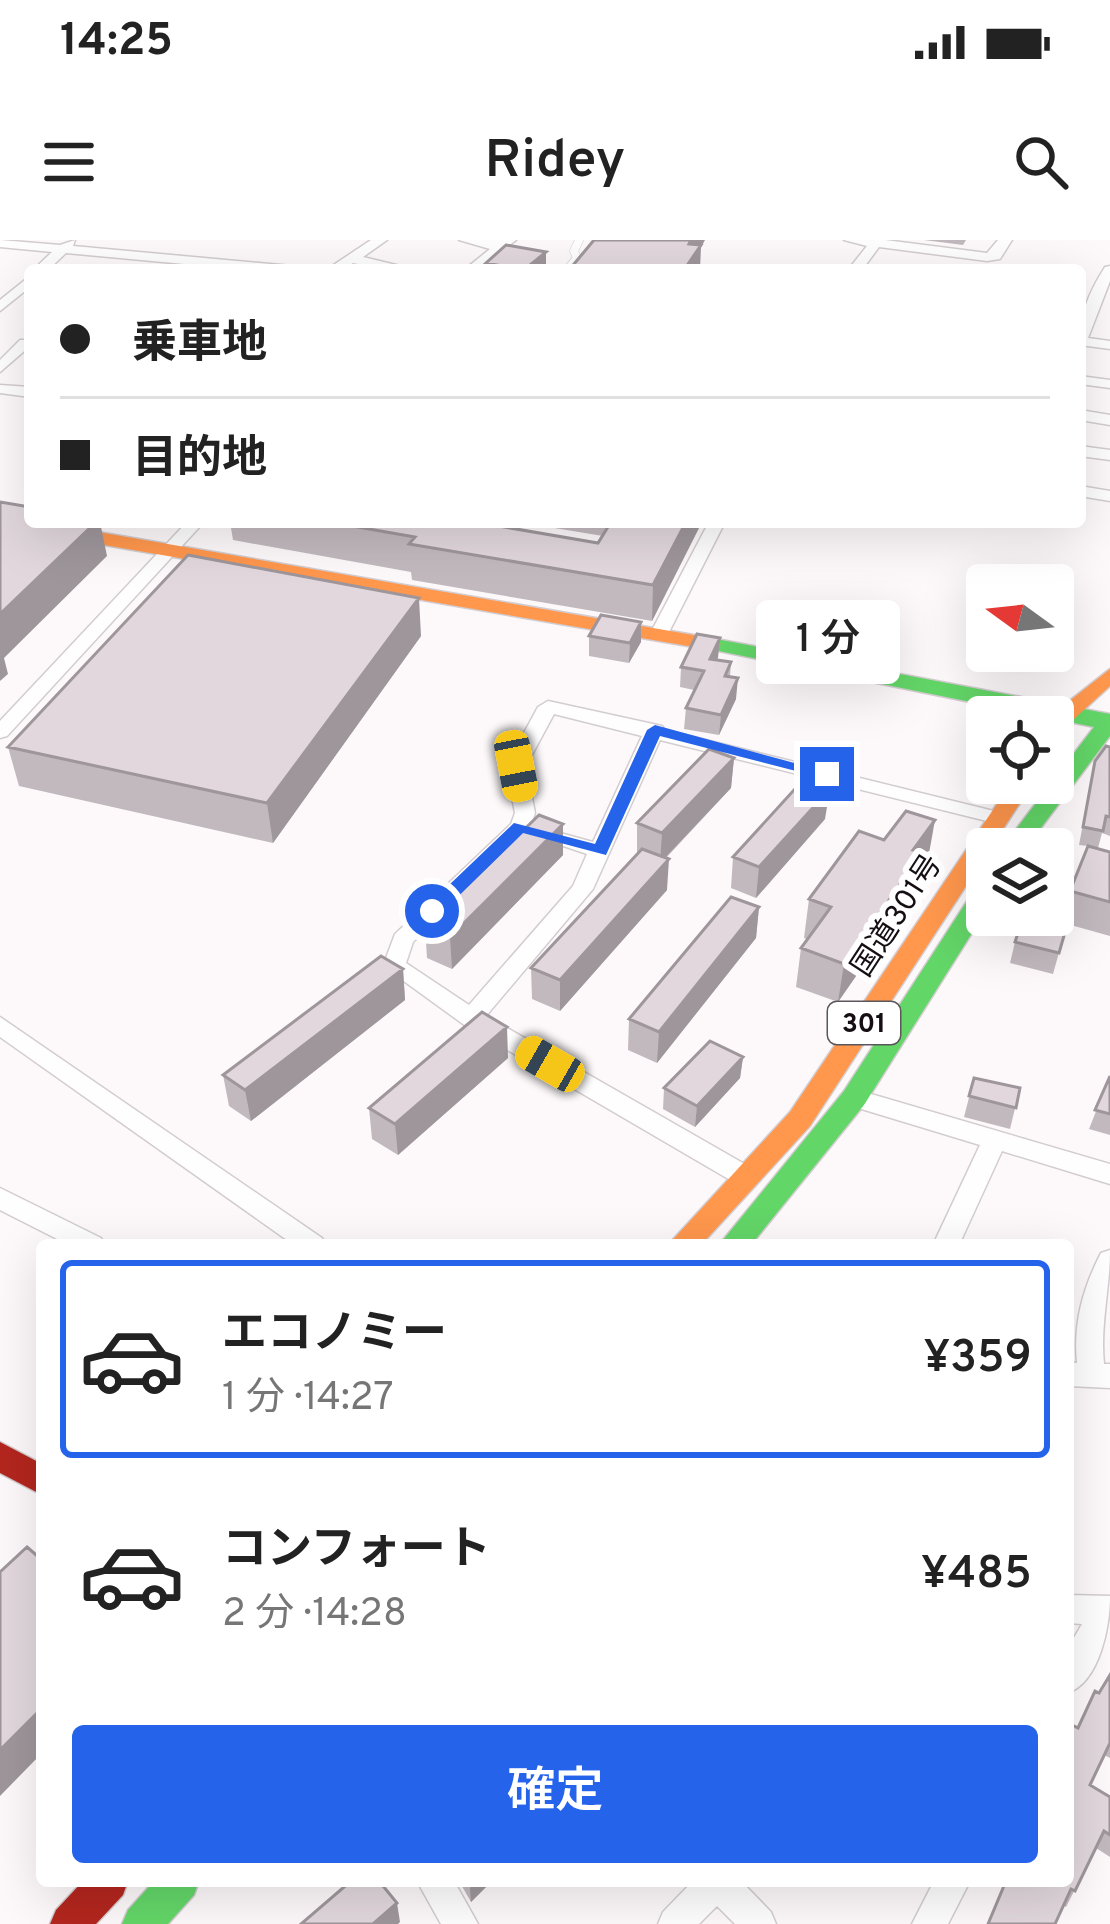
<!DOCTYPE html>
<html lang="ja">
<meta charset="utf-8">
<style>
body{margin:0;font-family:Overpass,"Noto Sans JP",sans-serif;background:#f6f6f6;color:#222;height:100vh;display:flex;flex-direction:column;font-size:45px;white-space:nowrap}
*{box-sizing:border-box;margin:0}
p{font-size:39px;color:#767676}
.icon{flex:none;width:66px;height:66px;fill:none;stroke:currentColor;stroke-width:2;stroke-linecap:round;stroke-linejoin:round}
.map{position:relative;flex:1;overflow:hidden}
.sheet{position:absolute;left:36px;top:999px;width:1038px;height:648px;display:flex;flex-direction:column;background:#fff;border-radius:12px;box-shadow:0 12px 48px #0002}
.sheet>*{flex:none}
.banner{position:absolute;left:24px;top:24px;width:1062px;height:264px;border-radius:12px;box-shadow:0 12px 48px #0002;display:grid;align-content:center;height:264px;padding:0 36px;background:#fff}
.needle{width:78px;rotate:285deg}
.controls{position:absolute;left:966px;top:324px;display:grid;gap:24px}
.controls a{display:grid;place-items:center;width:108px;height:108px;border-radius:12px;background:#fff;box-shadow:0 12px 48px #0002;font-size:60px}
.end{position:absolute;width:54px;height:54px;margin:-27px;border:15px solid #2563eb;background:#fff;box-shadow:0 0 0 6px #fff}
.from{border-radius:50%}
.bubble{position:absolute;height:84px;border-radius:12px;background:#fff;box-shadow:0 12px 48px #0002;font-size:39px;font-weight:600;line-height:84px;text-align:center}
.car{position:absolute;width:36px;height:72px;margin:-36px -18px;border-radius:15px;box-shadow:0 0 9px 3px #0007;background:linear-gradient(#f5c518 24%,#345 0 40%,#f5c518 0 76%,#345 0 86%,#f5c518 0)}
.banner b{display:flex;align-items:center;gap:42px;height:114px;font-size:45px}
.banner b+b{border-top:3px solid #e0e0e0}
.banner i{width:30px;height:30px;background:#222}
ul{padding:21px 0 0;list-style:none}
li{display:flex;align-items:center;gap:36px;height:198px;margin:0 24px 18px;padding:0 12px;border:6px solid transparent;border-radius:12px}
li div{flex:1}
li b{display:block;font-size:45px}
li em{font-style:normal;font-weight:600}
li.active{border-color:#2563eb}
li>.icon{width:108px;height:108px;stroke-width:1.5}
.primary-button{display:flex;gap:24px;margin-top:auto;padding:24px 36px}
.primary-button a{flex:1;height:138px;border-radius:12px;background:#2563eb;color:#fff;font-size:48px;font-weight:600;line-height:138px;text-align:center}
.status{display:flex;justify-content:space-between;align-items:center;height:84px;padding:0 60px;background:#fff;direction:ltr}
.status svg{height:33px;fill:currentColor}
header{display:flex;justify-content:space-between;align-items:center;height:156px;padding:0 36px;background:#fff;font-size:54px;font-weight:600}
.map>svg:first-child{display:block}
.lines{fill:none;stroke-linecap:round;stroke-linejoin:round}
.lane-casing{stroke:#d3cdd0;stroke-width:9}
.street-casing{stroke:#d3cdd0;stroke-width:3}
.fast-casing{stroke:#d3cdd0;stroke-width:3}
.slow-casing{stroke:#d3cdd0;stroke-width:3}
.jam-casing{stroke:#d3cdd0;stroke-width:3}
.lane{stroke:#fffefe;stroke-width:8}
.street{fill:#fffefe;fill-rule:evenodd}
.fast{fill:#63d668;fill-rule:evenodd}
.slow{fill:#ff974d;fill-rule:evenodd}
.jam{fill:#b3261e;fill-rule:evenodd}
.wall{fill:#c2b9be}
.shaded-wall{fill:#9e969b}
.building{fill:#e1d7dd;stroke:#9e969b;stroke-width:3}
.route{fill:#2563eb}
.labels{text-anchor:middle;stroke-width:12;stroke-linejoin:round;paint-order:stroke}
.shield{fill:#fff;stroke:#5b565a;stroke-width:3}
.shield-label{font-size:27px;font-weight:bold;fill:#150e13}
.street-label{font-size:30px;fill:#150e13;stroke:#fff}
</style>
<div class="status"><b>14:25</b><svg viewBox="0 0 49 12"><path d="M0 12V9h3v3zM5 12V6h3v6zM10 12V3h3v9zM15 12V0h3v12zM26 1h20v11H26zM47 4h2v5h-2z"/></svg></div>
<header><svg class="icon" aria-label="menu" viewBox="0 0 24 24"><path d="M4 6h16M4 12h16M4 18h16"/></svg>Ridey<svg class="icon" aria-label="search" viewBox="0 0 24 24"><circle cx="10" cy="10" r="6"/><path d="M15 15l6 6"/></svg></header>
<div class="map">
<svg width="1110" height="1684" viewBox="0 0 1110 1684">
<rect width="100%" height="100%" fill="#fdf9fb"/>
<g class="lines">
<g class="lane-casing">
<path id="lane" d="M 567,30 L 577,18 L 574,11 L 579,0"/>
</g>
<g class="street-casing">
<path id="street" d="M 0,0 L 60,5 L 75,0 L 73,6 L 292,26 L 299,30 L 249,30 L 66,13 L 48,30 L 33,30 L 52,12 L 0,7 Z
M 371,0 L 387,0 L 363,17 L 417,30 L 389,30 L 353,23 L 342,30 L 326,30 Z
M 459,0 L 516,0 L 479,30 L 464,30 L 490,9 Z
M 844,0 L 885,0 L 987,13 L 998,0 L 1012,0 L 1000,19 L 987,21 L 879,7 L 862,30 L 848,30 L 867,6 Z
M 1110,26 L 1110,41 L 1088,98 L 1110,101 L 1110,109 L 1080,105 C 1080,74 1088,54 1105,27 Z
M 30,36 L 30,47 L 0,71 L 0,60 Z
M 20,100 L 30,100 L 30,106 L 0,132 L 0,120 Z
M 1080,136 L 1110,140 L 1110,148 L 1080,144 Z
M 0,145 L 30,147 L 30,157 L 0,153 Z
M 1080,170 L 1110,175 L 1110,185 L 1080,180 Z
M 1080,206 L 1110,210 L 1110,220 L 1080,216 Z
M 1080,246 L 1110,251 L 1110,261 L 1080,256 Z
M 187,282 L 204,282 L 7,496 L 0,498 L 0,481 Z
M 709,282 L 725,282 L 668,394 L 659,399 L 653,398 L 650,394 Z
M 548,461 L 662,486 L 665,490 L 1006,574 L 1009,578 L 999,584 L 660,500 L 593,649 L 486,776 L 755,930 L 759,937 L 755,944 L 737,944 L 463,784 L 383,726 L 395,694 L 511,584 L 515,573 L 506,526 L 538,467 ZM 554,474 L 642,496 L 593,602 L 531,585 L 535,573 L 526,526 ZM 525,593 L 587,614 L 573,646 L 469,765 L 406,723 L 413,702 Z
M 0,777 L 322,998 L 326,1005 L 294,1005 L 0,797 Z
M 854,849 L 1110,924 L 1110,944 L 1002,911 L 959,1005 L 933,1005 L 980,905 L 845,864 L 842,858 L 845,852 Z
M 0,948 L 101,998 L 105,1005 L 69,1005 L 0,970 Z
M 1110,1010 C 1110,1048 1100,1086 1104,1124 L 1110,1124 L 1110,1148 L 1068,1146 L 1068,1122 L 1077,1123 C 1073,1083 1083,1048 1101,1013 Z
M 1068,1355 L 1110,1356 C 1110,1386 1100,1441 1068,1453 L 1068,1408 L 1082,1384 L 1068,1383 Z
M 417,1641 L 454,1641 L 478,1684 L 441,1684 Z
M 693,1641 L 741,1641 L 771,1672 L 776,1684 L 735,1684 L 717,1666 L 699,1684 L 658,1684 L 663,1672 Z
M 934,1641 L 970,1641 L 948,1684 L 912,1684 Z"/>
</g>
<g class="fast-casing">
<path id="fast" d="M 711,398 L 1110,474 L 1110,496 L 1025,609 L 1001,609 L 1094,487 L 704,408 L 704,400 Z
M 987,642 L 987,669 L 864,865 L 751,1005 L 719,1005 L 844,851 L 978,644 Z
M 154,1641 L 199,1641 L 194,1655 L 168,1684 L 122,1684 L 128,1670 Z"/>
</g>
<g class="slow-casing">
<path id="slow" d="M 0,275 L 711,398 L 721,404 L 711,410 L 0,287 Z
M 1110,429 L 1110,446 L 1074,479 L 1061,500 L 1053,502 L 1053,478 L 1058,470 Z
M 1011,543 L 1033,543 L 810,886 L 701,1005 L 668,1005 L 790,872 Z"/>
</g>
<g class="jam-casing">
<path id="jam" d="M 0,1202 L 42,1224 L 42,1255 L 0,1233 Z
M 83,1641 L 128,1641 L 123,1655 L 96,1684 L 50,1684 L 56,1670 Z"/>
</g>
<use href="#lane" class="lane"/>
<use href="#street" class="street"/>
<use href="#fast" class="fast"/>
<use href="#slow" class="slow"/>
<use href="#jam" class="jam"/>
</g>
<path class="wall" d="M 924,0 L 966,0 L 963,5 Z
M 546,12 L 546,25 L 540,30 L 486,30 L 486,23 Z
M 230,282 L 501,282 L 498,286 L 598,303 L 603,296 L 518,282 L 702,282 L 652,381 L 412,340 L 411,332 L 233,300 Z
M 421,396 L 273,603 L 19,546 L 8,507 Z
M 589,396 L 641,402 L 629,423 L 589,416 Z
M 717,420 L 731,422 L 730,437 L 736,459 L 719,495 L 684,489 L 686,468 L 694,450 L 680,447 L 681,427 Z
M 1110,507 L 1110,596 L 1102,593 L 1098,608 L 1110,612 L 1110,696 L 1067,684 L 1053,734 L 1010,723 L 1015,702 L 1064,674 L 1070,651 L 1088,606 L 1079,605 L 1095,521 Z
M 734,518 L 731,548 L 666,618 L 667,650 L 560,771 L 532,759 L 531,728 L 637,614 L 637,583 Z
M 825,579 L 756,658 L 731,648 L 733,617 Z
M 563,584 L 563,615 L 452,729 L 427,718 L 425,687 Z
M 928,619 L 919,631 L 915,651 L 838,762 L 796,747 L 801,708 L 807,699 L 804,698 L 809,659 Z
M 759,667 L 756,698 L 657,823 L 628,810 L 629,779 Z
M 403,729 L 405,760 L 251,881 L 229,866 L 223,835 Z
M 743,817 L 740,838 L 695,887 L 663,869 L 664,848 Z
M 508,818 L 398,915 L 372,899 L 369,868 Z
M 1110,836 L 1110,895 L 1089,889 Z
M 974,838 L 1020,848 L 1010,889 L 964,877 Z
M 1110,1435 L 1110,1518 L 1104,1515 L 1090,1545 L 1110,1557 L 1110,1617 L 1096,1608 L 1066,1667 L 1064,1666 L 1099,1453 Z
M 459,1641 L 492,1641 L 471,1662 Z"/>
<path class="shaded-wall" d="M 691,0 L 705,0 L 701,7 L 700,30 L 684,30 Z
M 546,12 L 546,25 L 540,30 L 524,30 Z
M 96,282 L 100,282 L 107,316 L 4,418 L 8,434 L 0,441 L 0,374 Z
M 686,282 L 702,282 L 652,381 L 653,345 Z
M 419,358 L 421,396 L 273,603 L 267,563 Z
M 641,382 L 641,402 L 629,423 L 630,403 Z
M 720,398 L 718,418 L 708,439 L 710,419 Z
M 738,438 L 736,459 L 719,495 L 721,475 Z
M 734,518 L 731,548 L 660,623 L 662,593 Z
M 830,549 L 825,579 L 756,658 L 759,627 Z
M 935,580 L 928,619 L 919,631 L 915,651 L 838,762 L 844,724 L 913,610 Z
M 563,584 L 563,615 L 452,729 L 450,697 Z
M 669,619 L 667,650 L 560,771 L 560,740 Z
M 759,667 L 756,698 L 657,823 L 659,792 Z
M 403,729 L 405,760 L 251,881 L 245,850 Z
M 507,787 L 508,818 L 398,915 L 395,884 Z
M 743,817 L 740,838 L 695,887 L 697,866 Z
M 42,1468 L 42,1513 L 0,1556 L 0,1510 Z
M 477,1641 L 492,1641 L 471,1662 L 470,1648 Z
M 397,1663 L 400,1682 L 398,1684 L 373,1684 Z"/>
<path class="building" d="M 594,0 L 691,0 L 689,4 L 701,5 L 684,30 L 569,30 Z
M 506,5 L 546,12 L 524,30 L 486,23 Z
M 0,262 L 30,267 L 30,282 L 96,282 L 0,374 Z
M 329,282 L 475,282 L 598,303 L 611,282 L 686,282 L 653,345 L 409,304 L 415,297 Z
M 188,315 L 419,358 L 267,563 L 8,507 Z
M 601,375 L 641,382 L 630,403 L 589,396 Z
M 697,394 L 720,398 L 710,419 L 731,422 L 725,436 L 738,438 L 721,475 L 686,468 L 704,431 L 681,427 Z
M 1106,506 L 1110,507 L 1110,577 L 1106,576 L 1103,591 L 1083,587 L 1095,521 Z
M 709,509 L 734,518 L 662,593 L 637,583 Z
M 804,539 L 830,549 L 759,627 L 733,617 Z
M 906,571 L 935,580 L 913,610 L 922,613 L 844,724 L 801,708 L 831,667 L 809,659 L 859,591 L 884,600 Z
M 539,575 L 563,584 L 450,697 L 425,687 Z
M 1088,606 L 1110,612 L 1110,662 L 1070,651 Z
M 642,609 L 669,619 L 560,740 L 531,728 Z
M 731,657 L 759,667 L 659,792 L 629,779 Z
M 1053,671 L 1070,675 L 1059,713 L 1015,702 L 1024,675 L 1053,675 Z
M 381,716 L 403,729 L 245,850 L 223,835 Z
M 482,772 L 507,787 L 395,884 L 369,868 Z
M 710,801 L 743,817 L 697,866 L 664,848 Z
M 1110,836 L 1110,874 L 1095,870 Z
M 974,838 L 1020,848 L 1016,868 L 969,856 Z
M 27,1307 L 42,1320 L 42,1468 L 0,1510 L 0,1332 Z
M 1110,1435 L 1110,1503 L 1090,1545 L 1110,1557 L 1110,1595 L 1104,1591 L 1075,1651 L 1071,1649 L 1055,1684 L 988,1684 L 1006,1641 L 1068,1641 L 1068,1483 L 1078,1488 L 1095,1451 L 1099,1453 Z
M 351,1641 L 379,1641 L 397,1663 L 373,1684 L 301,1684 Z"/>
<path class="route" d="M 655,485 L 835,534 L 827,539 L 660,496 L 606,615 L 523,593 L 439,675 L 426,675 L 426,667 L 514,583 L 595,604 L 647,490 Z"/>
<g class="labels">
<rect class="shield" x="828" y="762" width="72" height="42" rx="9"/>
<g class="shield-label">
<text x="864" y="792">301</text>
</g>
<g class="street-label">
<text transform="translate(896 675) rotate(-57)" y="10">国道301号</text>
</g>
</g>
</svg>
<div class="controls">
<a><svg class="needle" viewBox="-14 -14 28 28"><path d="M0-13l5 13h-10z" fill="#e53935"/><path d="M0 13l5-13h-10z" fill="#767676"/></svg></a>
<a><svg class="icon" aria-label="locate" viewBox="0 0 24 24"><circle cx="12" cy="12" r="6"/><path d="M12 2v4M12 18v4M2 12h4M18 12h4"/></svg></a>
<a><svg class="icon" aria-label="layers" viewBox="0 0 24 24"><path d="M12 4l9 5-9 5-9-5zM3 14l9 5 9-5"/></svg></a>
</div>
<i class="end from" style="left:432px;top:671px"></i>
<i class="end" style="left:827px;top:534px"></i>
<div class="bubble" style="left:756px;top:360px;width:144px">1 分</div>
<i class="car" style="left:516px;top:526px;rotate:169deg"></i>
<i class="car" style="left:550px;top:824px;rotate:300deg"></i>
<div class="banner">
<b><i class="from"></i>乗車地</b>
<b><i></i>目的地</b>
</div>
<section class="sheet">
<ul>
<li class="active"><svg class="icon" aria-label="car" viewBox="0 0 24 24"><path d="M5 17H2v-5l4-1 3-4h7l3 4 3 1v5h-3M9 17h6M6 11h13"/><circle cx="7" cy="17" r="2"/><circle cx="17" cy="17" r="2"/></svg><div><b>エコノミー</b><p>1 分 · 14:27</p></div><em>¥359</em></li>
<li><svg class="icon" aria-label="car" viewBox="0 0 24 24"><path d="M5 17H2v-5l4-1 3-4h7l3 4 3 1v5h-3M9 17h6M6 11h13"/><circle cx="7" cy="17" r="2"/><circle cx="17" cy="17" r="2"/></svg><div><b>コンフォート</b><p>2 分 · 14:28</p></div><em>¥485</em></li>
</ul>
<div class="primary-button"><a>確定</a></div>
</section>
</div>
